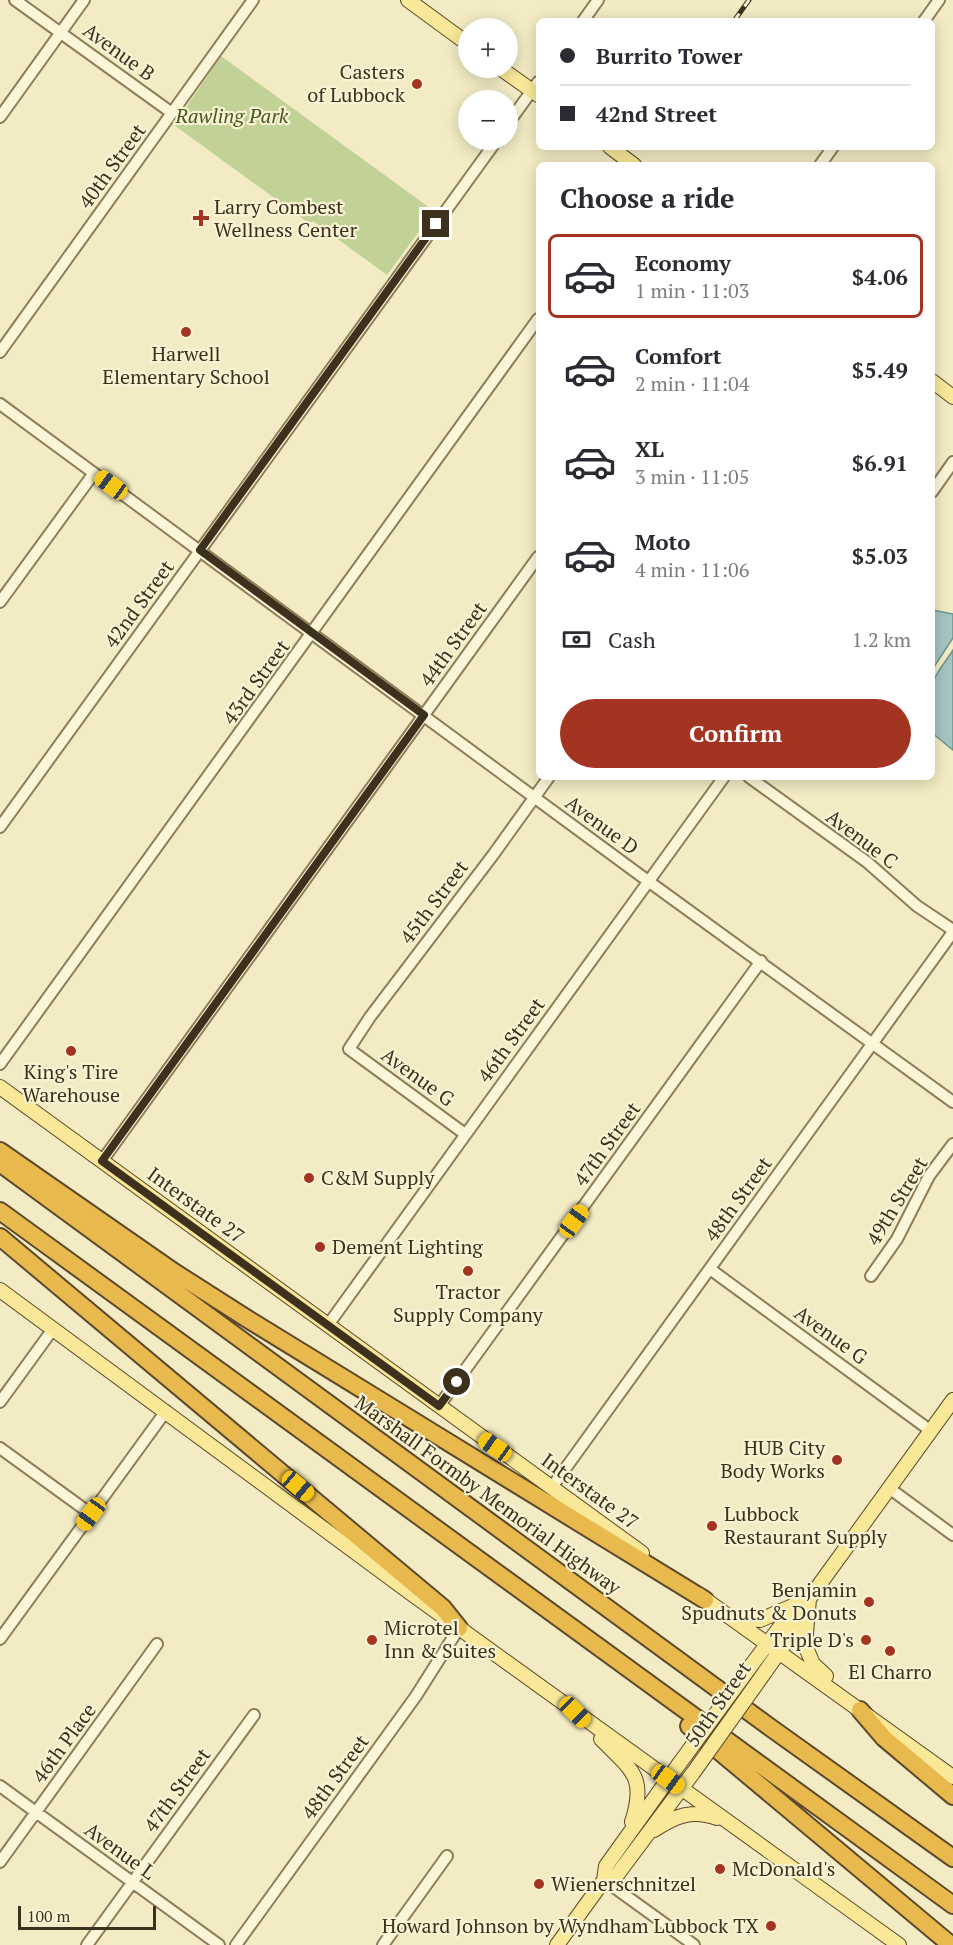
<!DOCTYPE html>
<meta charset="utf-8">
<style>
body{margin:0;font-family:"PT Serif",serif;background:#f2f2f3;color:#2b2b33;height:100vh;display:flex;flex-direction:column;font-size:22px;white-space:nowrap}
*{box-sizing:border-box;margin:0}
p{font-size:20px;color:#7c7c81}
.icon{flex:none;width:33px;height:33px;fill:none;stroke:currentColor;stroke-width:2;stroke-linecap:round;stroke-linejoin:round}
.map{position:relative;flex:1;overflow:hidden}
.details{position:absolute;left:536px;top:162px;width:399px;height:618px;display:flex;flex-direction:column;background:#fff;border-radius:9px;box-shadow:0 3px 15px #0003}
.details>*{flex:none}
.hud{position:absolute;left:536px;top:18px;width:399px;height:132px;border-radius:9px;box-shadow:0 3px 15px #0003;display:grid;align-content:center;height:132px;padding:0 24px;background:#fff}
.controls{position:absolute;left:458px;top:18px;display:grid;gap:12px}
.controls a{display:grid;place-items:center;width:60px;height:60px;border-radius:50%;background:#fff;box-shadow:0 3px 15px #0003;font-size:30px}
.scale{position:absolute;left:18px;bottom:15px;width:138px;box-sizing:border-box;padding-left:6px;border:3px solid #3d311d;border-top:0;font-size:16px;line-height:21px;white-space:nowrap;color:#3d311d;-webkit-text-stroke:4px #f9f3d4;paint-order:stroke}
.end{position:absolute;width:27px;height:27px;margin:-14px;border:8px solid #3d311d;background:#fff;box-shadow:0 0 0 3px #fff}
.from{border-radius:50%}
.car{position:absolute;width:18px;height:36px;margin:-18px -9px;border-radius:8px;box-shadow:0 0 4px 2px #0007;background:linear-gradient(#f5c518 24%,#345 0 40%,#f5c518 0 76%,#345 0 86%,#f5c518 0)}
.hud b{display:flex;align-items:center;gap:21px;height:57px;font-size:22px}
.hud b+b{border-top:2px solid #e1e1e2}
.hud i{width:15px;height:15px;background:#2b2b33}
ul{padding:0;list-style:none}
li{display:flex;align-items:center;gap:18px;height:84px;margin:0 12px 9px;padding:0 12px;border:3px solid transparent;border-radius:9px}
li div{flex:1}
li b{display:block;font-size:22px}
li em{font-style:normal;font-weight:800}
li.selected{border-color:#a33422}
li>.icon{width:54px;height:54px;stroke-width:1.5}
h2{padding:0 24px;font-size:27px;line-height:72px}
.pay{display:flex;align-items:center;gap:15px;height:66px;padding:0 24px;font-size:22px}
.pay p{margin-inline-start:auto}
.button{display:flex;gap:12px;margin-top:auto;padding:12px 24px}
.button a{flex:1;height:69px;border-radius:36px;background:#a33422;color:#fff;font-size:24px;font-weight:800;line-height:69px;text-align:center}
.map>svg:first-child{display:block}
.green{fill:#c2d196}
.water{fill:#a6c5c0;stroke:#6b9490;stroke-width:1.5}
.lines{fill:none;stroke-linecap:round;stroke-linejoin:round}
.minor-casing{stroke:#8e7d58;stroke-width:14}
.major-casing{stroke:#5c492c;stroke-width:16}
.highway-casing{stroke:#5c492c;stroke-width:20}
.minor{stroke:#fcf6d8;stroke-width:10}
.major{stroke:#f8e898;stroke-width:14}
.highway{stroke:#e8ba4d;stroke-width:16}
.rail-casing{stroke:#3d311d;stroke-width:5}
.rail{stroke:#f9f3d4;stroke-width:3;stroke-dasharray:9;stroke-linecap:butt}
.major-bridge-casing{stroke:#5c492c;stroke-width:16;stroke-linecap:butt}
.major-bridge{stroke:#f8e898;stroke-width:14}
.route{stroke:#3d311d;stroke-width:8}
.poi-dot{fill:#a33422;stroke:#f9f3d4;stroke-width:2}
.labels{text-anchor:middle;stroke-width:4.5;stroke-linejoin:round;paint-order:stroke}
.street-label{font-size:20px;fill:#3d311d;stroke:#f9f3d4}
.poi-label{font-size:20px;fill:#3d311d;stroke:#f9f3d4;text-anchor:start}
.park-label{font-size:20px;font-style:italic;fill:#455b22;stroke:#f9f3d4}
</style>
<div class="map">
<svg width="953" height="1945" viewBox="0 0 953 1945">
<rect width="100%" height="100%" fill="#f2ebc3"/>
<path class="green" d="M 221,56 L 434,211 L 387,275 L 313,221 L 310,224 L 174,125 Z"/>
<path class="water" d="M 932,610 L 953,614 L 953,638 L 932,670 Z
M 953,650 L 953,750 L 932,733 L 932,704 L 934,702 C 926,681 942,668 953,650 Z"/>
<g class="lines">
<g class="minor-casing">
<path id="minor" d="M 15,0 L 172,113
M 583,21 L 598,0
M 924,21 L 939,0
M 0,117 L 84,0
M 507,125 L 538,82
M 820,165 L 833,147
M 0,352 L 253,0
M 0,404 L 648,881 L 953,1102
M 932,492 L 953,462
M 0,602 L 94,473
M 749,777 L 867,862 L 917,906 L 953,930
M 0,827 L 497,140
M 0,1064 L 538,319
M 465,1134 L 349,1049 L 370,1017 L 493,855 L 549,777
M 102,1161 L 538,557
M 710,1269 L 931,1431
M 871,1276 L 897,1239 L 929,1176 L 953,1144
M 328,1325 L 724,777
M 0,1402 L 53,1329
M 439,1406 L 761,961
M 0,1448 L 91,1514
M 552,1487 L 953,932
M 889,1488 L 953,1535
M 0,1639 L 166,1411
M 0,1786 L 219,1945
M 0,1862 L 157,1644
M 604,1880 L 694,1945
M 87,1945 L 254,1715
M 236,1945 L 416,1696 L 459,1628
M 383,1945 L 447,1856"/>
</g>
<g class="major-casing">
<path id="major" d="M 408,0 L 468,44
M 500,68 L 538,95
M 610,147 L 634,165
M 932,381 L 953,397
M 0,1087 L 642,1553
M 0,1290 L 412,1594 L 899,1945
M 699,1595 L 953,1777
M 732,1618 L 760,1620 L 809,1599
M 753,1663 L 795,1607
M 765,1672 L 806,1614
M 826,1676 L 813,1664 L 805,1645 L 809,1599 L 953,1400
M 601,1739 C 631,1770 647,1776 632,1822
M 654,1830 C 675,1816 692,1809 717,1818
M 604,1880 L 617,1875 L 693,1773
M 557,1945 L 604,1880 L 606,1866 L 679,1764"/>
</g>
<g class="highway-casing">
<path id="highway" d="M 0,1151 L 174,1272 L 246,1318 L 705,1600
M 0,1163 L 771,1728 L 953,1858
M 0,1211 L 953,1905
M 0,1237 L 443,1608 L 459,1628
M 860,1710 L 884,1738 L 953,1796
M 689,1726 L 951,1945"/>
</g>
<use href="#minor" class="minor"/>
<use href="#major" class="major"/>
<use href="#highway" class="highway"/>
<g class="rail-casing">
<path id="rail" d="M 734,21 L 749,0"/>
</g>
<use href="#rail" class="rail"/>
<g class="major-bridge-casing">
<path id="major-bridge" d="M 679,1764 L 753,1663
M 693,1773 L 765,1672"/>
</g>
<use href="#major-bridge" class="major-bridge"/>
</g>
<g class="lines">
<path class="route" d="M 436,224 L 200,550 L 424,715 L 102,1161 L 439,1406 L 457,1382"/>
</g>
<g class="poi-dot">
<circle cx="417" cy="84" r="6"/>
<path d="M198 209h6v6h6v6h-6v6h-6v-6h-6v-6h6z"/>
<circle cx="186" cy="332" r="6"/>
<circle cx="71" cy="1051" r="6"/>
<circle cx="309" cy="1178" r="6"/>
<circle cx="320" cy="1247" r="6"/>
<circle cx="468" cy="1271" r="6"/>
<circle cx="837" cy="1460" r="6"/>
<circle cx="712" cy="1526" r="6"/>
<circle cx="869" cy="1602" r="6"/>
<circle cx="372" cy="1640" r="6"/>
<circle cx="866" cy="1640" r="6"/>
<circle cx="890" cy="1651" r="6"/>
<circle cx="720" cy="1869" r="6"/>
<circle cx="539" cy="1884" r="6"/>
<circle cx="771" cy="1926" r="6"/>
</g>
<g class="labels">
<g class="street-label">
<text transform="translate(119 52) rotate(36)" y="7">Avenue B</text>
<text transform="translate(112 166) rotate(-54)" y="7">40th Street</text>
<text transform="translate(139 604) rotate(-54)" y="7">42nd Street</text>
<text transform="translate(453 644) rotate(-54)" y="7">44th Street</text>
<text transform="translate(256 682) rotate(-54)" y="7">43rd Street</text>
<text transform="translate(602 825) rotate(36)" y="7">Avenue D</text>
<text transform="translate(862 839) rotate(37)" y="7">Avenue C</text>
<text transform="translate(434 902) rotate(-53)" y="7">45th Street</text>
<text transform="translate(511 1040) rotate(-54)" y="7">46th Street</text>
<text transform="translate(418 1077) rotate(36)" y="7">Avenue G</text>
<text transform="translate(607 1144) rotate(-54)" y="7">47th Street</text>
<text transform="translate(738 1199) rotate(-54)" y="7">48th Street</text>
<text transform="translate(897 1201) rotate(-59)" y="7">49th Street</text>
<text transform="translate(196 1205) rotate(36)" y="7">Interstate 27</text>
<text transform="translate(831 1335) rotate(36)" y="7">Avenue G</text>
<text transform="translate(590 1491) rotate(36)" y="7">Interstate 27</text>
<text transform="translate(488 1495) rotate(36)" y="7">Marshall Formby Memorial Highway</text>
<text transform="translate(718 1704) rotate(-55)" y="7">50th Street</text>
<text transform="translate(64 1743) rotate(-54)" y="7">46th Place</text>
<text transform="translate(335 1777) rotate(-54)" y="7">48th Street</text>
<text transform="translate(177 1790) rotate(-54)" y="7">47th Street</text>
<text transform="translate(120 1851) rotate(36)" y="7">Avenue L</text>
</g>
<g class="poi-label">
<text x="405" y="79" text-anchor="end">Casters<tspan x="405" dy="23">of Lubbock</tspan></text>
<text x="214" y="214">Larry Combest<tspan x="214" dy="23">Wellness Center</tspan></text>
<text x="186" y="361" text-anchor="middle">Harwell<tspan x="186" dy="23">Elementary School</tspan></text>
<text x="71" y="1079" text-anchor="middle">King's Tire<tspan x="71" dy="23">Warehouse</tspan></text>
<text x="321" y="1185">C&amp;M Supply</text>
<text x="332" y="1254">Dement Lighting</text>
<text x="468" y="1299" text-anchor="middle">Tractor<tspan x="468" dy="23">Supply Company</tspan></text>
<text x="825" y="1455" text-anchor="end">HUB City<tspan x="825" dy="23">Body Works</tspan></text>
<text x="724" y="1521">Lubbock<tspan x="724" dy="23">Restaurant Supply</tspan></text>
<text x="857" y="1597" text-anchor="end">Benjamin<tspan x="857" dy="23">Spudnuts &amp; Donuts</tspan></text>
<text x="384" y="1635">Microtel<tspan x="384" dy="23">Inn &amp; Suites</tspan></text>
<text x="854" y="1647" text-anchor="end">Triple D's</text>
<text x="890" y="1679" text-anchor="middle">El Charro</text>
<text x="732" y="1876">McDonald's</text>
<text x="551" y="1891">Wienerschnitzel</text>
<text x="759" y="1933" text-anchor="end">Howard Johnson by Wyndham Lubbock TX</text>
</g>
<g class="park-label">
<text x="232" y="123">Rawling Park</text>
</g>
</g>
</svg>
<div class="controls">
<a>+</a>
<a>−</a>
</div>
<div class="scale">100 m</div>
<i class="end from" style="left:457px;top:1382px"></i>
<i class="end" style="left:436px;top:224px"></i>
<i class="car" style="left:111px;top:485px;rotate:306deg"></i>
<i class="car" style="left:574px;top:1221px;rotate:36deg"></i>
<i class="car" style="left:495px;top:1447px;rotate:305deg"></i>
<i class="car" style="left:298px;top:1486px;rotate:130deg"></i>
<i class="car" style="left:91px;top:1514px;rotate:216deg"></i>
<i class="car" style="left:575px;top:1712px;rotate:135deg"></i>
<i class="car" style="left:668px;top:1779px;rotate:126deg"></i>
<div class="hud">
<b><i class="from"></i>Burrito Tower</b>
<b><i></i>42nd Street</b>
</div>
<section class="details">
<h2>Choose a ride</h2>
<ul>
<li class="selected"><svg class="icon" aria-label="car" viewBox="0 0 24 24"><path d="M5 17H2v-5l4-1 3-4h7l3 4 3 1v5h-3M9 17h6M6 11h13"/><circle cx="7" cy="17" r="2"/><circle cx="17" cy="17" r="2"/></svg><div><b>Economy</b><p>1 min · 11:03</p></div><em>$4.06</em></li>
<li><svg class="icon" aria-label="car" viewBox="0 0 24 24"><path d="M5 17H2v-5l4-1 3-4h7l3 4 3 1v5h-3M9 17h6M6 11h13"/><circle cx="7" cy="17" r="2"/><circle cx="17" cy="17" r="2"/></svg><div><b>Comfort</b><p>2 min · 11:04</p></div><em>$5.49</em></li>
<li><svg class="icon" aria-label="car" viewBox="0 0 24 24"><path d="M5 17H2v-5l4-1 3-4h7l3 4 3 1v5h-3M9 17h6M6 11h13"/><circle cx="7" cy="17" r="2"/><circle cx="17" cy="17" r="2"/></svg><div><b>XL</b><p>3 min · 11:05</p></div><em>$6.91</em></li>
<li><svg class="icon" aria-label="car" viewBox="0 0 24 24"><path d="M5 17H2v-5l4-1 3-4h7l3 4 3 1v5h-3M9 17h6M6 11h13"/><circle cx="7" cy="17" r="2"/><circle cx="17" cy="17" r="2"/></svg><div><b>Moto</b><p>4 min · 11:06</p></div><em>$5.03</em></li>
</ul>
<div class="pay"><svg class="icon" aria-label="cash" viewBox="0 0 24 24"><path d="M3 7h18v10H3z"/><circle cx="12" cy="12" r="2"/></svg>Cash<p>1.2 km</p></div>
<div class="button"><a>Confirm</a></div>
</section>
</div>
